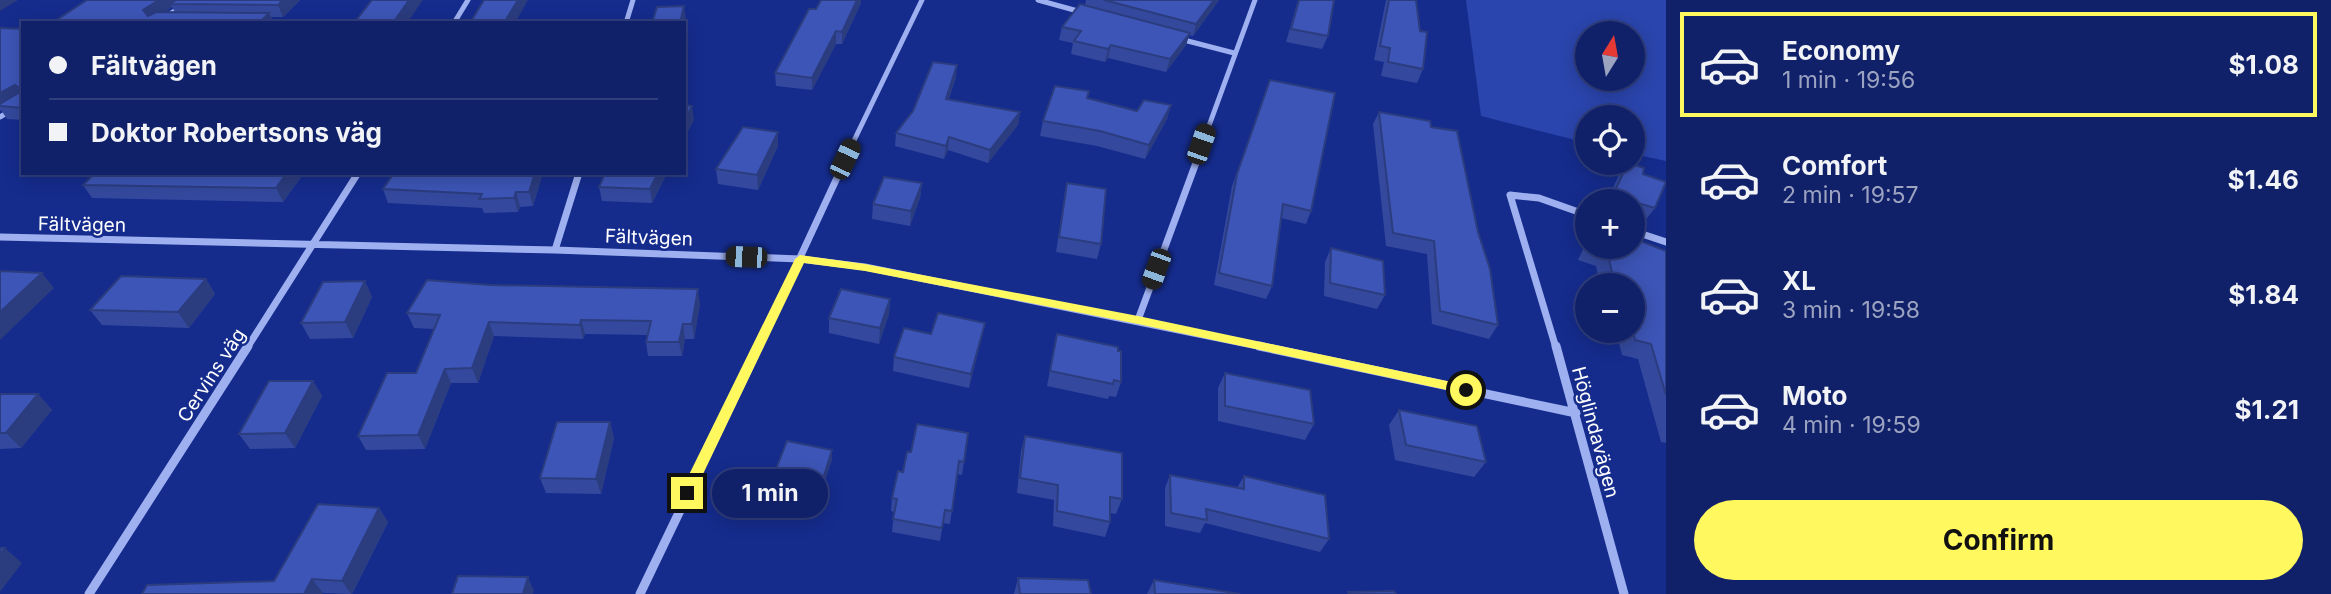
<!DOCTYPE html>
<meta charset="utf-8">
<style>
body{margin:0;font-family:Inter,sans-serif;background:#192970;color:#f1f3f6;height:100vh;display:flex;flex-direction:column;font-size:26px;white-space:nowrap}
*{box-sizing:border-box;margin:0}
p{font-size:23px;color:#9ca3c1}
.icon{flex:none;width:38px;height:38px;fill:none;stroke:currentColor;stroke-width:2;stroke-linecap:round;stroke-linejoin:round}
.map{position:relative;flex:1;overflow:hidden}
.side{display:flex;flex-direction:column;background:#10216a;width:665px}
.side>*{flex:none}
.banner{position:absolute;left:21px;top:21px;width:665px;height:154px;border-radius:0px;box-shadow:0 4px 18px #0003,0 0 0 2px #303e7e;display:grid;align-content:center;height:154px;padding:0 28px;background:#10216a}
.needle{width:46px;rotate:11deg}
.controls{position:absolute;left:1575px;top:21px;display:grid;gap:14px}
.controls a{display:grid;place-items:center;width:70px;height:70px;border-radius:50%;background:#10216a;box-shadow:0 4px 18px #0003,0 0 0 2px #303e7e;font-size:35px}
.end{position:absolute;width:32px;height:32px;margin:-16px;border:9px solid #fff85e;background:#111;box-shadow:0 0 0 4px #111}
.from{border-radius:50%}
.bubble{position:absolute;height:49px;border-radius:24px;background:#10216a;box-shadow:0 4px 18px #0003,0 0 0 2px #303e7e;font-size:23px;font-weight:700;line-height:49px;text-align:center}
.car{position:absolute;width:21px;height:42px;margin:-21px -10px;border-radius:9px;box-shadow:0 0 5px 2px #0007;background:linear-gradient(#222 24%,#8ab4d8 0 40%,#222 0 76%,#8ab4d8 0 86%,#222 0)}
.banner b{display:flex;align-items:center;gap:24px;height:66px;font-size:26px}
.banner b+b{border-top:2px solid #303e7e}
.banner i{width:18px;height:18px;background:#f1f3f6}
ul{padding:12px 0 0;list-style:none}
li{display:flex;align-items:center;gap:21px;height:105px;margin:0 14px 10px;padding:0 14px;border:4px solid transparent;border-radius:0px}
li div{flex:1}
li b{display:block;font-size:26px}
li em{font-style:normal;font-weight:700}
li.on{border-color:#fff85e}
li>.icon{width:63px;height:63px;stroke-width:1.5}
.button{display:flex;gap:14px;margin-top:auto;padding:14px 28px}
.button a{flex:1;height:80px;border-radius:42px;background:#fff85e;color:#111;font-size:28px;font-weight:700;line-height:80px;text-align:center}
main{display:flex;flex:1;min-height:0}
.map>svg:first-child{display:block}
.green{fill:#2a45ad;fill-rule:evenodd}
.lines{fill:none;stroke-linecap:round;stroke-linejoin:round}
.service{stroke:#9fb0f0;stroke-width:3.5}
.minor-far2{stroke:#9fb0f0;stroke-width:5}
.minor-far1{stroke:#9fb0f0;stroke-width:7}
.minor{stroke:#9fb0f0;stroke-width:9}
.wall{fill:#34499d;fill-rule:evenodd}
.shaded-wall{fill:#2b3c7f}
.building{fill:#3d55b6;stroke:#2b3c7f;stroke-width:2}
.route{fill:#fff85e}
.labels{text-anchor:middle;stroke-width:5;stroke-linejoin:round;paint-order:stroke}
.street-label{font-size:19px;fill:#fff;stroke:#152c8d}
</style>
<main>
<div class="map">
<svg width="1666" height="594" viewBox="0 0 1666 594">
<rect width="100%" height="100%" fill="#152c8d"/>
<path class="green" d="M 1466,0 L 1666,0 L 1666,161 L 1633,154 L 1633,117 L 1587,117 L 1587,143 L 1481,116 ZM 1587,33 L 1633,33 L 1633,79 L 1587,79 Z"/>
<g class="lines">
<path class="service" d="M 267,21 L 283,21"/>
<path class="minor-far2" d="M 1038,0 L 1085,13
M 155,23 L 192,0
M 454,23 L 468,0
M 626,23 L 633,0
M 1180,39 L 1234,53
M 0,117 L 23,103
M 848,153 L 922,0
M 1199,153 L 1255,0"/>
<path class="minor-far1" d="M 1633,231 L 1666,242
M 0,237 L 555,250 L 800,259 L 865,267 L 1268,348
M 555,250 L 579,173
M 1138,320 L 1200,152
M 247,348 L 358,173
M 758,348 L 849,152
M 1556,348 L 1510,195 L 1539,198 L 1587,215"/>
<path class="minor" d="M 1259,346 L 1576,413
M 1556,346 L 1624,594
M 89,594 L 248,346
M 640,594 L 759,346"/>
</g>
<path class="wall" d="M 87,0 L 300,0 L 283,17 L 271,17 L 274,23 L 52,23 ZM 172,7 L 175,12 L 165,12 Z
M 821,0 L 861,0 L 861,3 L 842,44 L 836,44 L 812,90 L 776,86 L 775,73 Z
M 1086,0 L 1219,0 L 1193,36 L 1189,35 L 1186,45 L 1166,72 L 1108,58 L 1105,62 L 1071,54 L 1073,43 L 1059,40 L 1062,27 L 1085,5 Z
M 1298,0 L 1334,0 L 1328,36 L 1322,49 L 1286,42 Z
M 1386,0 L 1416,0 L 1423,69 L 1417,83 L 1381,76 L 1384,62 L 1374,60 Z
M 0,28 L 23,29 L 23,120 L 7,119 L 1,110 L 0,111 Z
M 956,77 L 949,99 L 1020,112 L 1018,125 L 988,163 L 948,150 L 944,159 L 895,146 L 896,133 Z
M 1270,80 L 1311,211 L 1306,224 L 1281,218 L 1272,286 L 1266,299 L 1214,285 L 1232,186 Z
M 1088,98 L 1137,111 L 1171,105 L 1167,119 L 1145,159 L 1097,146 L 1040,136 L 1043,121 Z
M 1379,112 L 1431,127 L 1498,325 L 1489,339 L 1432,324 L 1427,254 L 1386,246 L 1373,124 Z
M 778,146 L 758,190 L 718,184 L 716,169 Z
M 1628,163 L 1643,174 L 1655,208 L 1644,222 L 1633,219 L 1633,201 L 1607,201 L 1618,177 Z
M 95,173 L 304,173 L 283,202 L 92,198 L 83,185 Z
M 394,173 L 543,173 L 533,206 L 520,207 L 518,212 L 484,213 L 482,208 L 388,203 L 383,189 Z
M 667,173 L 652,203 L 602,201 L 599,187 Z
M 922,183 L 920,198 L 910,226 L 872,219 L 873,204 Z
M 1067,183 L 1101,244 L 1097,259 L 1056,252 Z
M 1587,241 L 1587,247 L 1633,247 L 1666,251 L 1666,443 L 1661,442 L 1638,359 L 1622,355 L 1616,331 L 1633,331 L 1633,285 L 1600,285 L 1596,266 L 1578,260 Z
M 1331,248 L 1385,295 L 1377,309 L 1324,296 L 1325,262 Z
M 206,279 L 215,294 L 189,328 L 102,325 L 90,310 Z
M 365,281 L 372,297 L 353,338 L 310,339 L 301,323 Z
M 890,299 L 889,314 L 879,344 L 829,333 L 829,318 Z
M 700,304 L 694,339 L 685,339 L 682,356 L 648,356 L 646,342 L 647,335 L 585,334 L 583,339 L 494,336 L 478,383 L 451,383 L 425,449 L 366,450 L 358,436 L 416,373 L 435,329 L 414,328 L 407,313 Z
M 985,323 L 982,336 L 969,388 L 893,371 L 894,357 Z
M 1057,334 L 1118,351 L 1121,382 L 1116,397 L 1109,396 L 1108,399 L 1047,386 Z
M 1225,373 L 1314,424 L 1305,440 L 1218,421 L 1218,388 Z
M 313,381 L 322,396 L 295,448 L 250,449 L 239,434 Z
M 38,394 L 52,410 L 21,448 L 0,449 L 0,396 Z
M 1399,410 L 1486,462 L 1474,477 L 1395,460 L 1389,425 Z
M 610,422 L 614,438 L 601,494 L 546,493 L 540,478 Z
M 968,433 L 962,475 L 957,474 L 950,524 L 943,523 L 940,541 L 892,532 L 894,512 L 891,511 L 892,498 L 911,452 Z
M 1025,436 L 1122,499 L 1116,514 L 1110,513 L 1110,522 L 1105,537 L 1053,526 L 1054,500 L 1017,493 L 1021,451 Z
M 832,459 L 813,519 L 756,506 L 755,498 L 776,469 Z
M 1170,475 L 1237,488 L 1244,476 L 1329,539 L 1320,552 L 1205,523 L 1200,533 L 1165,526 L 1165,488 Z
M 379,508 L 388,522 L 352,594 L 323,593 L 274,581 Z
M 1018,578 L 1091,594 L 1014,594 Z
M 1154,580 L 1240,594 L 1147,594 Z"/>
<path class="shaded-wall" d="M 0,0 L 18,0 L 0,11 Z
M 159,0 L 183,0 L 170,4 L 172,7 L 150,22 L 143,10 Z
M 283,0 L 300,0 L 283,17 L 278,5 Z
M 409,0 L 423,0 L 407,23 L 393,23 Z
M 518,0 L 528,0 L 515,23 L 504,23 Z
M 857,0 L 861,0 L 861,3 L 842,44 L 842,32 Z
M 1214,0 L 1219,0 L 1193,36 L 1196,24 Z
M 684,6 L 686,19 L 684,25 L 684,23 L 680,23 Z
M 269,13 L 274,23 L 259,23 Z
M 836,31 L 836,44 L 812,90 L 812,78 Z
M 1190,33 L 1186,45 L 1166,72 L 1170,59 Z
M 1111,45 L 1108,58 L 1105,62 L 1108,49 Z
M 957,65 L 956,77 L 944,112 L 946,99 Z
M 15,85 L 23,97 L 0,106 L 0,93 Z
M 1171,105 L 1167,119 L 1145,159 L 1149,145 Z
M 692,106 L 694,120 L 684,139 L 684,121 Z
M 1020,112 L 1018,125 L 988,163 L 990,150 Z
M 778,132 L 778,146 L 758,190 L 757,175 Z
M 949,137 L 948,150 L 944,159 L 946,146 Z
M 287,173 L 304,173 L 283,202 L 276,188 Z
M 535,173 L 543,173 L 533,206 L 529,192 Z
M 658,173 L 667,173 L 652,203 L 650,189 Z
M 922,183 L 920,198 L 910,226 L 911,211 Z
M 516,192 L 520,207 L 518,212 L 514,198 Z
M 42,273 L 54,288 L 0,340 L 0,312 Z
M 206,279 L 215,294 L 189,328 L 178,312 Z
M 365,281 L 372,297 L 353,338 L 345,322 Z
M 698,289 L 700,304 L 694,339 L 692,324 Z
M 890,299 L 889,314 L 879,344 L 880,328 Z
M 581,320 L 585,334 L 583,339 L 580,325 Z
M 489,322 L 494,336 L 478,383 L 472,368 Z
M 985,323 L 982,336 L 969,388 L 971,374 Z
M 683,324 L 685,339 L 682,356 L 679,342 Z
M 445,369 L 451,383 L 425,449 L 418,435 Z
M 313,381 L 322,396 L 295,448 L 285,433 Z
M 38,394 L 52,410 L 21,448 L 6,433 Z
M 610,422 L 614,438 L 601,494 L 596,479 Z
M 832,450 L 832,459 L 813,519 L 813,511 Z
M 379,508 L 388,522 L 352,594 L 351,594 L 342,581 Z
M 5,548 L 22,563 L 0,592 L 0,554 Z
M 528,577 L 534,591 L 533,594 L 523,594 Z
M 312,579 L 323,593 L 322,594 L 304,594 Z"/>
<path class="building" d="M 87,0 L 159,0 L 143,10 L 148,16 L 156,12 L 269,13 L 259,23 L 52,23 Z
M 176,0 L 283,0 L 278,5 L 170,4 Z
M 372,0 L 409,0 L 393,23 L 354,23 Z
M 484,0 L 518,0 L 504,23 L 470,23 Z
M 821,0 L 857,0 L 842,32 L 836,31 L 812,78 L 775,73 L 809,9 L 816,9 Z
M 1104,0 L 1214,0 L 1196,24 Z
M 1299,0 L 1334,0 L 1328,36 L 1291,29 Z
M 1389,0 L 1416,0 L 1420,31 L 1427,32 L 1423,69 L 1388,62 L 1390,48 L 1380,46 Z
M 1080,4 L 1190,33 L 1170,59 L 1111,45 L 1108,49 L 1074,41 L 1081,31 L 1062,27 Z
M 684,6 L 680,23 L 652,23 L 657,7 Z
M 0,28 L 23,29 L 23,108 L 0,106 L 0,104 L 18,93 L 19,88 L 15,85 L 0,93 Z
M 933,62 L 957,65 L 946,99 L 1020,112 L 990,150 L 949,137 L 946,146 L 896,133 L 913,111 Z
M 1270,80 L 1335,93 L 1311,211 L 1283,204 L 1272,286 L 1219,273 L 1237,174 Z
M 1055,86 L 1089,91 L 1087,98 L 1137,111 L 1144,100 L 1171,105 L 1149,145 L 1100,131 L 1043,121 Z
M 684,105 L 692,106 L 684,121 Z
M 1379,112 L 1430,121 L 1431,127 L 1457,131 L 1478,232 L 1490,269 L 1498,325 L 1440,311 L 1434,241 L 1393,233 Z
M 743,127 L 778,132 L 757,175 L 716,169 Z
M 1628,163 L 1644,168 L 1643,174 L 1666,182 L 1655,208 L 1634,202 L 1633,204 L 1633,201 L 1610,201 Z
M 95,173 L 287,173 L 276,188 L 83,185 Z
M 394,173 L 535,173 L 529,192 L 516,192 L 514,198 L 479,199 L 482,194 L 383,189 Z
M 605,173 L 658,173 L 650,189 L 599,187 Z
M 884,177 L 922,183 L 911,211 L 873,204 Z
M 1067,183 L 1106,189 L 1101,244 L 1059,237 Z
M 1633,238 L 1666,251 L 1666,395 L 1651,344 L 1635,340 L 1633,331 L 1633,285 L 1615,285 L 1607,251 L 1595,247 L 1633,247 Z
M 1331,248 L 1383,261 L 1385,295 L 1330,283 Z
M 0,271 L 42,273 L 0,312 Z
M 121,276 L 206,279 L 178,312 L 90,310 Z
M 427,280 L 490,285 L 698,289 L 692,324 L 683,324 L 679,342 L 646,342 L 651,321 L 581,320 L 580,325 L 489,322 L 472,368 L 445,369 L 418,435 L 358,436 L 387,373 L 416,373 L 440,315 L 407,313 Z
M 365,281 L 345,322 L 301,323 L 323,282 Z
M 841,289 L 890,299 L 880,328 L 829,318 Z
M 938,313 L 985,323 L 971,374 L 894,357 L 904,328 L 931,334 Z
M 1057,334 L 1118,347 L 1118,351 L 1121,351 L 1121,382 L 1114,380 L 1113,384 L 1050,371 Z
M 1225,373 L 1310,390 L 1314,424 L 1225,406 Z
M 269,381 L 313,381 L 285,433 L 239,434 Z
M 1,394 L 38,394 L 6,433 L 0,433 L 0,396 Z
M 1399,410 L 1477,426 L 1486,462 L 1406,445 Z
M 557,422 L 610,422 L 596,479 L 540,478 Z
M 917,424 L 968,433 L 964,462 L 959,461 L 952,511 L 945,510 L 942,528 L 893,519 L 897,499 L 892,498 L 898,471 L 903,472 L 907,452 L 911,452 Z
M 1025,436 L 1122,453 L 1122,499 L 1110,497 L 1110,522 L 1057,511 L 1058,485 L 1020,478 Z
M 787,441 L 832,450 L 813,511 L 755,498 L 767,468 L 776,469 Z
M 1170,475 L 1244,489 L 1244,476 L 1325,495 L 1329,539 L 1206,509 L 1207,520 L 1171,513 Z
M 318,504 L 379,508 L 342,581 L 312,579 L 304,594 L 142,594 L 147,585 L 274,581 Z
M 0,548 L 5,548 L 0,554 Z
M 458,576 L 528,577 L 523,594 L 452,594 Z
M 1018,578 L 1088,580 L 1091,594 L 1020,594 Z
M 1154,580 L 1240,594 L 1155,594 Z
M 1394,591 L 1396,594 L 1349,594 L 1348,592 Z"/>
<path class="route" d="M 800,255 L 865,264 L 1138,316 L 1466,385 L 1473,390 L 1466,394 L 1138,324 L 865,271 L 804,263 L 692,497 L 682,497 L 680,493 L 795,259 Z"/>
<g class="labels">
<g class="street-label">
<text transform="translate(82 224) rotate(1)" y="7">Fältvägen</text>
<text transform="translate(649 237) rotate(2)" y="7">Fältvägen</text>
<text transform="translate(211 375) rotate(-57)" y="7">Cervins väg</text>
<text transform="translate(1596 432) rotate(75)" y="7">Höglindavägen</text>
</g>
</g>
</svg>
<div class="controls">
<a><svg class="needle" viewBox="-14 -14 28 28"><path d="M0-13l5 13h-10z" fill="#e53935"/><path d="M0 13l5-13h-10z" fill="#9ca3c1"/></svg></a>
<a><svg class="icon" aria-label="locate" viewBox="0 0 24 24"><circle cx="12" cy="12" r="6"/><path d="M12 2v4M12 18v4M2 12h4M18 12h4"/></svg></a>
<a>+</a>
<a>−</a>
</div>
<i class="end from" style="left:1466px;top:390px"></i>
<i class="end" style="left:687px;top:493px"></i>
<div class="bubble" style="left:712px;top:469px;width:116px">1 min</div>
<i class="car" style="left:1201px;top:144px;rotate:19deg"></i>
<i class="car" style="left:845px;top:159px;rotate:25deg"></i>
<i class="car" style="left:746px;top:257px;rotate:272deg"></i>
<i class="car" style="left:1156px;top:269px;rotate:200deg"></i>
<div class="banner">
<b><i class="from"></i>Fältvägen</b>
<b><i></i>Doktor Robertsons väg</b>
</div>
</div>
<section class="side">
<ul>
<li class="on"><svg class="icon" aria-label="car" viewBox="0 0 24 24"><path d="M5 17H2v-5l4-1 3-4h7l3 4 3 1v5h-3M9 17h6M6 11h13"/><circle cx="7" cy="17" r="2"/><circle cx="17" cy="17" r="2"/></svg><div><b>Economy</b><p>1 min · 19:56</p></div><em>$1.08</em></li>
<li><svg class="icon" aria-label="car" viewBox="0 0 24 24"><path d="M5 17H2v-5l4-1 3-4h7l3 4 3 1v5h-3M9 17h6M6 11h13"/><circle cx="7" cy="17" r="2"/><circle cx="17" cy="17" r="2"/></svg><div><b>Comfort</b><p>2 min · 19:57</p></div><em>$1.46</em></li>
<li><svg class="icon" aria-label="car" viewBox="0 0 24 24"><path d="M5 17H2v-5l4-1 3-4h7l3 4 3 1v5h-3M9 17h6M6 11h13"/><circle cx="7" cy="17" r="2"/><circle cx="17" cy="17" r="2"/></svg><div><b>XL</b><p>3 min · 19:58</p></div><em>$1.84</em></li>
<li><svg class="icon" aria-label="car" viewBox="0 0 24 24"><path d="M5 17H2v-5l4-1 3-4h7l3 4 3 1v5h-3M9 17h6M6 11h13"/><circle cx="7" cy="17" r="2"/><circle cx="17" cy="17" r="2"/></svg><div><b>Moto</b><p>4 min · 19:59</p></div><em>$1.21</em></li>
</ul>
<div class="button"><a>Confirm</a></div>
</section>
</main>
